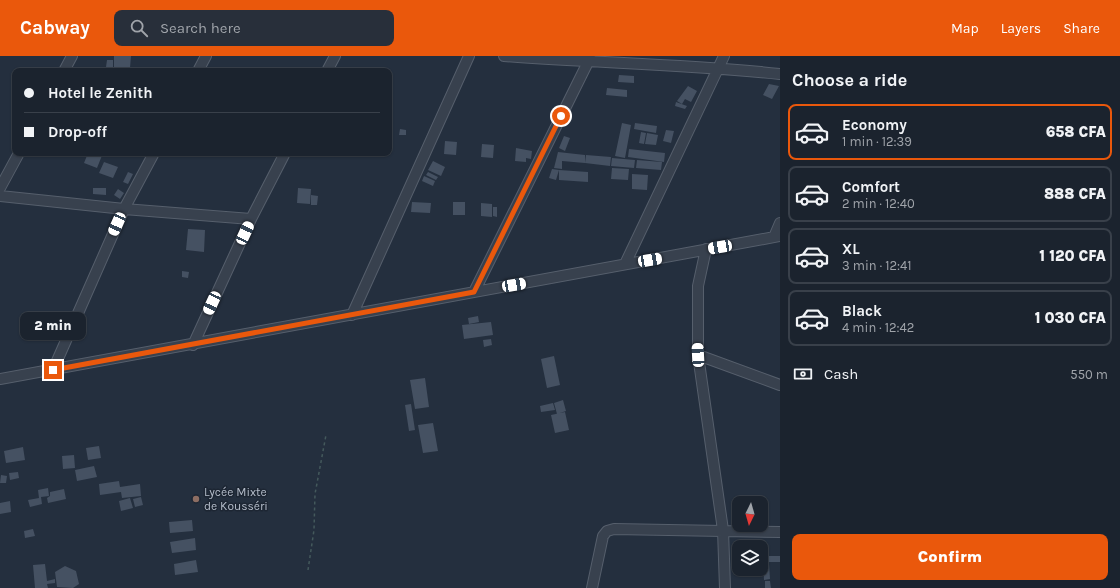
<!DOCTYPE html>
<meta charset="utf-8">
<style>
body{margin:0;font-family:Karla,sans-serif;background:#282f3a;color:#f1f3f6;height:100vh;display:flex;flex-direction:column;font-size:15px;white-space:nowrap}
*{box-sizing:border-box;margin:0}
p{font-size:13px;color:#a0a4aa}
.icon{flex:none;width:22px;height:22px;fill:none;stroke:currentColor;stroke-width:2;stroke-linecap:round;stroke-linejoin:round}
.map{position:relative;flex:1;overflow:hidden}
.details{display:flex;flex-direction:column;background:#1b232e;width:340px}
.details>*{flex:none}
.banner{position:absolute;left:12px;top:12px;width:380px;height:88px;border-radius:8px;box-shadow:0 1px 3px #0004,0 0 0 1px #39404a;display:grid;align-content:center;height:88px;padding:0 12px;background:#1b232e}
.needle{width:26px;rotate:185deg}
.tools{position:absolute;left:732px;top:440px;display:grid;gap:8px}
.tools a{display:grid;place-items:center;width:36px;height:36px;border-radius:8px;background:#1b232e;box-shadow:0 1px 3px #0004,0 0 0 1px #39404a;font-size:20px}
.end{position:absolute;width:18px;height:18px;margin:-9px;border:5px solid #ea580c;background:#fff;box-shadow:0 0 0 2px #fff}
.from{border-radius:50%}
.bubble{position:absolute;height:28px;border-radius:8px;background:#1b232e;box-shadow:0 1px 3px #0004,0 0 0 1px #39404a;font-size:13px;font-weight:800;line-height:28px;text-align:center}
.car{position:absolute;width:12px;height:24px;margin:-12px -6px;border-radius:5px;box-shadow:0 0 3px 1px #0007;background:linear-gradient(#fff 24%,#345 0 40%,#fff 0 76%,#345 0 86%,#fff 0)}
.banner b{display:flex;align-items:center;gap:14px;height:38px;font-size:15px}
.banner b+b{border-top:1px solid #39404a}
.banner i{width:10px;height:10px;background:#f1f3f6}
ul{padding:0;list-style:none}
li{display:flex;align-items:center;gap:12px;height:56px;margin:0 8px 6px;padding:0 4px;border:2px solid #39404a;border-radius:8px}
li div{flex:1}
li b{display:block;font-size:15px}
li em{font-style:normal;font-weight:800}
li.active{border-color:#ea580c}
li>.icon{width:36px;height:36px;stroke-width:1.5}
h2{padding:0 12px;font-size:18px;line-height:48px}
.pay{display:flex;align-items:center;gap:10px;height:44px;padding:0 12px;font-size:15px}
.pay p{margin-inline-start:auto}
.button{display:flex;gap:8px;margin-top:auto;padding:8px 12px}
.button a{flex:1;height:46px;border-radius:8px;background:#ea580c;color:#fff;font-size:16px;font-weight:800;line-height:46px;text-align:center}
header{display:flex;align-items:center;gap:24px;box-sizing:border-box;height:56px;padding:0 20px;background:#ea580c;color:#fff}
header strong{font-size:19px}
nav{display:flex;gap:22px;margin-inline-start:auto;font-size:14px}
.search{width:280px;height:36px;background:#282f3a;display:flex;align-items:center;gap:10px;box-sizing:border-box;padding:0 14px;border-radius:8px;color:#a0a4aa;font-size:15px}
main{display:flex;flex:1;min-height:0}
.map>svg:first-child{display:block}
.building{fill:#455162}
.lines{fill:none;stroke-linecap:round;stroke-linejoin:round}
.minor-casing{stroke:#565f6c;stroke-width:12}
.path{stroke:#44595c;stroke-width:1.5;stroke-dasharray:3 3;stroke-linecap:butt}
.minor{stroke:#38414e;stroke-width:10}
.route{stroke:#ea580c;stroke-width:5}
.education-dot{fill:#8d6e63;stroke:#1d2633;stroke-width:1.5}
.labels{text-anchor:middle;stroke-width:3;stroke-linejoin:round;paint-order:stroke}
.poi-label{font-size:12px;fill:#b4bcc9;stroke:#1d2633;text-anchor:start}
</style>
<header>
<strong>Cabway</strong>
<div class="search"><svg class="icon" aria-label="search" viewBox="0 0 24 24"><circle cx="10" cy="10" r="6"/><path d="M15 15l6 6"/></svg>Search here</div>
<nav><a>Map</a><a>Layers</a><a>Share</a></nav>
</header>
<main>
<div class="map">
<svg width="780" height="532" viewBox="0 0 780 532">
<rect width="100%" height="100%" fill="#242f3e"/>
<path class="building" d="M 114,0 L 131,0 L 130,12 L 114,11 Z
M 107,4 L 113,4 L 113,11 L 106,11 Z
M 619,19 L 634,20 L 634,27 L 618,26 Z
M 769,28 L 779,30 L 772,43 L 763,39 Z
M 688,30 L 697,35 L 691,46 L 685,43 L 682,48 L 677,45 Z
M 607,32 L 627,34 L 627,41 L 606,39 Z
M 676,46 L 687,50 L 685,53 L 675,50 Z
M 622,67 L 631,69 L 625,102 L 615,100 Z
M 635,67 L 657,70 L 656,77 L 634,73 Z
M 400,73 L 406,74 L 406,79 L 399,79 Z
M 666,74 L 674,75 L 671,87 L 663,85 Z
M 641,76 L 646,77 L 644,88 L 639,87 Z
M 647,77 L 658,79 L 656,89 L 645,88 Z
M 564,80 L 570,82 L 565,95 L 559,92 Z
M 445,85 L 457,86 L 456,99 L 444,98 Z
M 482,88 L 494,89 L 493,102 L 481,101 Z
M 516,92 L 532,95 L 531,103 L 526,102 L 526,106 L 515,105 Z
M 629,93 L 665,97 L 664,106 L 628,101 Z
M 558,96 L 585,99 L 585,107 L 562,105 L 562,113 L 554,112 Z
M 88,97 L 103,97 L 97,112 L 84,107 Z
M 586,99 L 611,101 L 610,110 L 585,107 Z
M 612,102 L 635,104 L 634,112 L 611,110 Z
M 637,104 L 662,106 L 661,114 L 636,112 Z
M 433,105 L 445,111 L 441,120 L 428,114 Z
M 104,106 L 118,111 L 113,122 L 99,117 Z
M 612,112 L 629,113 L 628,124 L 611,123 Z
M 552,113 L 559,114 L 556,124 L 549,122 Z
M 559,114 L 588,116 L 588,126 L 559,124 Z
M 128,116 L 133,118 L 128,128 L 123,126 Z
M 428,116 L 438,121 L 436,124 L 426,119 Z
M 632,118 L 648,119 L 647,134 L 632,133 Z
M 424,120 L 435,125 L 433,130 L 422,125 Z
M 93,132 L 106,132 L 106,139 L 93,138 Z
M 298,132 L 311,133 L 310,148 L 297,147 Z
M 118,133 L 124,137 L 120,143 L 114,139 Z
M 311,139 L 318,140 L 317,149 L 311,149 Z
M 412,146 L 431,147 L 430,157 L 411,156 Z
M 453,146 L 465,146 L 465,159 L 453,159 Z
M 481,147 L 492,148 L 492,161 L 481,160 Z
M 493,151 L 497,151 L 497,161 L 493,160 Z
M 188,173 L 205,174 L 204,196 L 186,194 Z
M 182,215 L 189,216 L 188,222 L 182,221 Z
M 478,260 L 479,266 L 469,268 L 468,262 Z
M 491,266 L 493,279 L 464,283 L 462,269 Z
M 491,283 L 492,289 L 484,291 L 483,284 Z
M 554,300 L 560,329 L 547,332 L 541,303 Z
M 425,322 L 429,351 L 415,353 L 410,324 Z
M 563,344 L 566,355 L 557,358 L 554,347 Z
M 553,347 L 555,354 L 541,356 L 540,350 Z
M 411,348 L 415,374 L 409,375 L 405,349 Z
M 565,356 L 569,374 L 555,377 L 551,359 Z
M 433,367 L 438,395 L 423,397 L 418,369 Z
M 99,390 L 101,402 L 88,404 L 86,392 Z
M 23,391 L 25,404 L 6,407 L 4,395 Z
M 74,399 L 75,412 L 63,413 L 62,400 Z
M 94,410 L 97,421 L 77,425 L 75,414 Z
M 18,416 L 19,422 L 10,424 L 9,417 Z
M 1,419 L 7,420 L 6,427 L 0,427 Z
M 119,425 L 120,431 L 140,428 L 141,440 L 122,442 L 121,436 L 100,439 L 99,428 Z
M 48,432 L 49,440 L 41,441 L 42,448 L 30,451 L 28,444 L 39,442 L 38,434 Z
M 64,433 L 66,443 L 48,447 L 47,442 L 50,440 L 50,436 Z
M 141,441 L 143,449 L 135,451 L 133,443 Z
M 130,442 L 133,452 L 121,455 L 119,445 Z
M 10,445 L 11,456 L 0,458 L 0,447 Z
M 192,464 L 193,475 L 170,477 L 169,466 Z
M 33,473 L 35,480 L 25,482 L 24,475 Z
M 195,482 L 196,494 L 172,497 L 170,486 Z
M 769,500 L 780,500 L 780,506 L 769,506 Z
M 196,504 L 198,516 L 175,519 L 174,508 Z
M 45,508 L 47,525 L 55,523 L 55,527 L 47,528 L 48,532 L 35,532 L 33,509 Z
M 763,508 L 769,508 L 770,523 L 764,524 Z
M 65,510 L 76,515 L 79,528 L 73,532 L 57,531 L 55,516 Z
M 765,525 L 770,525 L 771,532 L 765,532 Z"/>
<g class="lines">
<g class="minor-casing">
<path id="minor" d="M 504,0 C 596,7 688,8 780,18
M 64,15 L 72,0
M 198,15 L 206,0
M 327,15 L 335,0
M 0,132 L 19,97
M 0,140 L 124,153 L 251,163
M 774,181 L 780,167
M 706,193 L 698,230 L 698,299 L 723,474 L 725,532
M 625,208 L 724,0
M 474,236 L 590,2
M 352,259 L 469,0
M 193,289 L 251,163 L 285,97
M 698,299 L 780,329
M 53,314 L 124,153 L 154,97
M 0,323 L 780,180
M 592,532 L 603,480 L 607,475 L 614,473 L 780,476"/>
</g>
<path class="path" d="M 308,514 L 314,474 L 315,438 L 326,379"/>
<use href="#minor" class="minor"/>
</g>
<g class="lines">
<path class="route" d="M 53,314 L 474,236 L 561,60"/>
</g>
<circle class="education-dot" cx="196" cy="443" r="4"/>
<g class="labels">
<g class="poi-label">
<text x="204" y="440">Lycée Mixte<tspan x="204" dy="14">de Kousséri</tspan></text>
</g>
</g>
</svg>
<div class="tools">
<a><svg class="needle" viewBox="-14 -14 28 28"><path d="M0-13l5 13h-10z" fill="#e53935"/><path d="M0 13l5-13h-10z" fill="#a0a4aa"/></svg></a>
<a><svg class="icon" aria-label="layers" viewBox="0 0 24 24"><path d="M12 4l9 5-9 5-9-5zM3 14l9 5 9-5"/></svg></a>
</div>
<i class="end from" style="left:561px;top:60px"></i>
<i class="end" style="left:53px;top:314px"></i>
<div class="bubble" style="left:20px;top:256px;width:66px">2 min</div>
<i class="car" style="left:117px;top:168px;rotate:204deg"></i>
<i class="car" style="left:245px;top:177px;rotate:25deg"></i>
<i class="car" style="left:720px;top:191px;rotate:260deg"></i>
<i class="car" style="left:650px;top:204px;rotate:80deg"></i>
<i class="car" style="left:514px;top:229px;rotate:80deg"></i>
<i class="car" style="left:212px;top:247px;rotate:205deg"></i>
<i class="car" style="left:698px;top:299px;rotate:357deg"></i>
<div class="banner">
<b><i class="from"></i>Hotel le Zenith</b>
<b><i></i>Drop-off</b>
</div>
</div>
<section class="details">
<h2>Choose a ride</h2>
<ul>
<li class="active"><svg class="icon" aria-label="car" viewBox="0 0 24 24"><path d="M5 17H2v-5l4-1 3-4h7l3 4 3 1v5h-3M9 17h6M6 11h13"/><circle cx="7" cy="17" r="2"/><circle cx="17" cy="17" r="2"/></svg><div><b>Economy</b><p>1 min · 12:39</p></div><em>658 CFA</em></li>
<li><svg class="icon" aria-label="car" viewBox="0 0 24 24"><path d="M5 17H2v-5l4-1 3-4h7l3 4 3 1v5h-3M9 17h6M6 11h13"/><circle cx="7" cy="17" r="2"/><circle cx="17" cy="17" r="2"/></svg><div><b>Comfort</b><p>2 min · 12:40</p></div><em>888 CFA</em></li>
<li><svg class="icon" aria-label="car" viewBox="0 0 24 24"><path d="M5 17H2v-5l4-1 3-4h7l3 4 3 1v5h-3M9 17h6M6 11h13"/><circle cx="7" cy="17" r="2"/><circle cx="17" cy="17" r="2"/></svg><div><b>XL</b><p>3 min · 12:41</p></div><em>1 120 CFA</em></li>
<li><svg class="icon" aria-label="car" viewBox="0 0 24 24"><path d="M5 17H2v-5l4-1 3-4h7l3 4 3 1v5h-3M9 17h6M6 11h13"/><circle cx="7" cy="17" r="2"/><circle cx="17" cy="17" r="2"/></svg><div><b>Black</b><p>4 min · 12:42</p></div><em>1 030 CFA</em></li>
</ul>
<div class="pay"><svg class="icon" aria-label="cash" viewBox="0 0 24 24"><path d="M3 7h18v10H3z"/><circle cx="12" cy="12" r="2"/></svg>Cash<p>550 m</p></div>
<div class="button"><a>Confirm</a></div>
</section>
</main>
